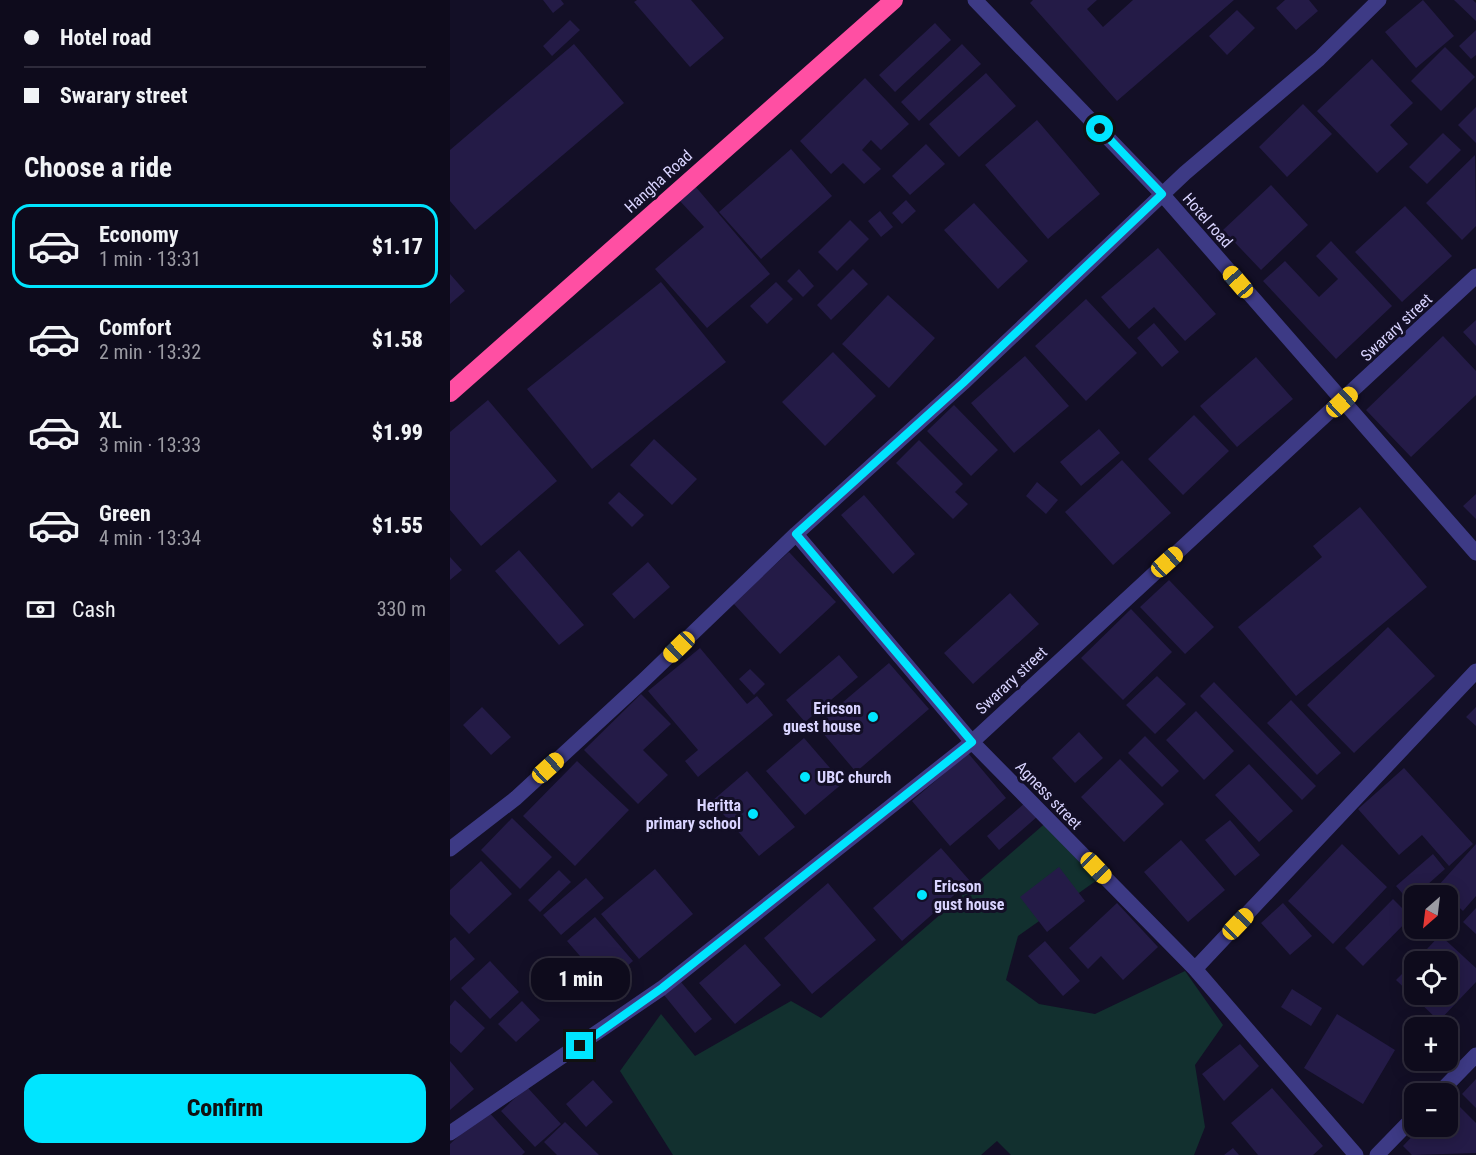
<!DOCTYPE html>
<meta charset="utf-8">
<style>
body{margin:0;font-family:"Roboto Condensed",sans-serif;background:#1c1929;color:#f1f3f6;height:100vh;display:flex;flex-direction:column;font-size:22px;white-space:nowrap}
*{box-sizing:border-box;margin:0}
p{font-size:20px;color:#9b9ba3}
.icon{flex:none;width:33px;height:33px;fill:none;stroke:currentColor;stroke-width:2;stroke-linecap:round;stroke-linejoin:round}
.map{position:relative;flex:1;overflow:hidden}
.panel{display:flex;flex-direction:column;background:#0e0b1c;width:450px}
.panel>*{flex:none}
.hud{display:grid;align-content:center;height:132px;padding:0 24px;background:#0e0b1c}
.needle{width:39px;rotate:208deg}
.buttons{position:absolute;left:954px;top:885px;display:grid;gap:12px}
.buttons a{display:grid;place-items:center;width:54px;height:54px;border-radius:12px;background:#0e0b1c;box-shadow:0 3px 15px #0003,0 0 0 2px #2e2b3b;font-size:30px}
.end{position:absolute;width:27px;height:27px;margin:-14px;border:8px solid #00e5ff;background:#111;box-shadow:0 0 0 3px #111}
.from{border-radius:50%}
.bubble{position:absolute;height:42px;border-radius:18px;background:#0e0b1c;box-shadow:0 3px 15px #0003,0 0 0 2px #2e2b3b;font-size:20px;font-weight:800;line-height:42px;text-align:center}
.car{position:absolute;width:18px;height:36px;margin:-18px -9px;border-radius:8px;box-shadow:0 0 4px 2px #0007;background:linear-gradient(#f5c518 24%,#345 0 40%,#f5c518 0 76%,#345 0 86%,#f5c518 0)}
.hud b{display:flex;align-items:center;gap:21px;height:57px;font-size:22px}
.hud b+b{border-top:2px solid #2e2b3b}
.hud i{width:15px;height:15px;background:#f1f3f6}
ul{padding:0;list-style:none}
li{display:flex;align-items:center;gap:18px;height:84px;margin:0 12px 9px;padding:0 12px;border:3px solid transparent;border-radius:18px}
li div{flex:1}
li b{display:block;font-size:22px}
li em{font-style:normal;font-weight:800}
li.selected{border-color:#00e5ff}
li>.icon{width:54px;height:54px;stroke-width:1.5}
h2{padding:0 24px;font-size:27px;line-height:72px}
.pay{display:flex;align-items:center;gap:15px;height:66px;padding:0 24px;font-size:22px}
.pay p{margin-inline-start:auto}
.button{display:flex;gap:12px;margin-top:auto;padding:12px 24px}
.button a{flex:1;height:69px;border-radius:18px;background:#00e5ff;color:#111;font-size:24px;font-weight:800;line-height:69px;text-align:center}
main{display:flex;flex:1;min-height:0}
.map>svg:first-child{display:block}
.green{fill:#12302f}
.building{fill:#241b47}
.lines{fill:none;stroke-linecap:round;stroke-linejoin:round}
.minor{stroke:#3d3a85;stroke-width:15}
.highway{stroke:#ff4fa3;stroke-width:18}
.route{stroke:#00e5ff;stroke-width:8}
.poi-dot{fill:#00e5ff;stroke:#130f26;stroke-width:2}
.labels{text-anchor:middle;stroke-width:6;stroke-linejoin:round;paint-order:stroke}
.street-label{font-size:16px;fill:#d9d4ff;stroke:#130f26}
.poi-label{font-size:16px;font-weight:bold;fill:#d9d4ff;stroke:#130f26;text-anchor:end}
</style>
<main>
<section class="panel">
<div class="hud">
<b><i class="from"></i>Hotel road</b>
<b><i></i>Swarary street</b>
</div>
<h2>Choose a ride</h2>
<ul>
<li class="selected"><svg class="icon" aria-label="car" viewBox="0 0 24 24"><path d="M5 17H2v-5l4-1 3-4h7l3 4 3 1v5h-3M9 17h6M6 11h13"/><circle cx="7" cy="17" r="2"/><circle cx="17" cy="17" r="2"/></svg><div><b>Economy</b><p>1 min · 13:31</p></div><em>$1.17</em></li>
<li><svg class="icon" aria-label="car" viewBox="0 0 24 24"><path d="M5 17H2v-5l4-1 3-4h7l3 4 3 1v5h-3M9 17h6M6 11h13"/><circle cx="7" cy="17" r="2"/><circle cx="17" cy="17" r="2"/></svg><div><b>Comfort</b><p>2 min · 13:32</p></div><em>$1.58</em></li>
<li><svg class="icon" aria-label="car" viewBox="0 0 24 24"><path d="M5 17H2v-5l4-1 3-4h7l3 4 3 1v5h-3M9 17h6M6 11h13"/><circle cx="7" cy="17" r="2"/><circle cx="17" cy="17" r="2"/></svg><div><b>XL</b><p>3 min · 13:33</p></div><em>$1.99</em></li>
<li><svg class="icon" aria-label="car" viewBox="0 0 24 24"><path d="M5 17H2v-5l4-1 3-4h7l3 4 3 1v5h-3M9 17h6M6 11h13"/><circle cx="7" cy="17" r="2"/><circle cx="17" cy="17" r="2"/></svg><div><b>Green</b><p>4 min · 13:34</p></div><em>$1.55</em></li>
</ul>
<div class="pay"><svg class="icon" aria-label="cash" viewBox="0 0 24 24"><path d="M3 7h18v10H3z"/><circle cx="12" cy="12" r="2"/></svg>Cash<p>330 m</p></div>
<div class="button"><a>Confirm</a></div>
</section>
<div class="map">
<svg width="1026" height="1155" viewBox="0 0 1026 1155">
<rect width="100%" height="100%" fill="#130f26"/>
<path class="green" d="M 599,820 L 650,878 L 568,936 L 556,980 L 589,1004 L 645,1014 L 735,971 L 773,1025 L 745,1065 L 755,1127 L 744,1155 L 561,1155 L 547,1141 L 531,1155 L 223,1155 L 170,1071 L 211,1014 L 245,1056 L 341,1001 L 371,1018 Z"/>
<path class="building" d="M 93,0 L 111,0 L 114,4 L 103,13 Z
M 187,0 L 241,0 L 274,38 L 240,67 L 184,2 Z
M 583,0 L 647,0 L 637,9 L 653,27 L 683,0 L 784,0 L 667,101 L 580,3 Z
M 835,0 L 859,0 L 868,11 L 846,30 L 826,8 Z
M 973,0 L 1004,36 L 966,68 L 935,32 Z
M 1004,0 L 1023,0 L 1026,3 L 1026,21 Z
M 787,10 L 805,28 L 777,55 L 759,36 Z
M 120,20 L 130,30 L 102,56 L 93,46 Z
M 485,23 L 501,40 L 445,92 L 429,75 Z
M 1026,30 L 1026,55 L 1021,59 L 1009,46 Z
M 124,44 L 174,103 L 25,230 L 0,201 L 0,150 Z
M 512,44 L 531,64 L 469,121 L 451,102 Z
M 995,47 L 1025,77 L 991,111 L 961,81 Z
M 922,59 L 963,103 L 940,125 L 958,144 L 927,173 L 867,111 Z
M 536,73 L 566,106 L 509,157 L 479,124 Z
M 415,78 L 459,124 L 431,150 L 421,140 L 412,150 L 431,169 L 414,184 L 393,163 L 381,174 L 350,141 Z
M 853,104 L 882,134 L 837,177 L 809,147 Z
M 1026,107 L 1026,143 L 1008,125 Z
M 587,120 L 650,194 L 598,239 L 535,165 Z
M 993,133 L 1011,150 L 977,184 L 959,167 Z
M 476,144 L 495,164 L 460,195 L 442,176 Z
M 341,149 L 382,196 L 311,259 L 269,212 Z
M 1025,155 L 1026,226 L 1012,240 L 976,203 Z
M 821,185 L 858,225 L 811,270 L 773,230 Z
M 245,186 L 320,274 L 257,328 L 205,269 L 254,227 L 229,200 Z
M 456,200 L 466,211 L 452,224 L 442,213 Z
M 524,203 L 578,261 L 548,289 L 494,230 Z
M 955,206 L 1002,256 L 952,302 L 905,252 Z
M 430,211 L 443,227 L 431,237 L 418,221 Z
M 400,220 L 419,239 L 387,271 L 368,252 Z
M 881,241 L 942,306 L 886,359 L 813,281 L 835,261 L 869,297 L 888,279 L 866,256 Z
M 708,248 L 766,314 L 735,341 L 704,307 L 679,329 L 651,297 Z
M 349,269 L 364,286 L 353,297 L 337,281 Z
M 403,269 L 418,284 L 381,320 L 367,305 Z
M 0,274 L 15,291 L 0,304 Z
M 211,282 L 276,362 L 142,469 L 77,389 Z
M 326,282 L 343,299 L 317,324 L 300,306 Z
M 438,295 L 485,338 L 439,388 L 392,344 Z
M 636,299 L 687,353 L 636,401 L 585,346 Z
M 1026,320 L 1026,346 L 1013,332 Z
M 704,323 L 729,352 L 712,367 L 687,338 Z
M 993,336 L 1026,371 L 1026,395 L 961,457 L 916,410 Z
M 383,352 L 426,396 L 375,446 L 332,402 Z
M 575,356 L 619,406 L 564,453 L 521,403 Z
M 806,357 L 843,399 L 787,447 L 750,406 Z
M 38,400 L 107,481 L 31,546 L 0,510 L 0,432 Z
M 504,405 L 548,450 L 521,476 L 477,431 Z
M 744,415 L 779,451 L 733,495 L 698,459 Z
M 649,429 L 670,453 L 631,486 L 610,462 Z
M 204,439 L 247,479 L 222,505 L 180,465 Z
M 469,440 L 513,484 L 505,492 L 518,504 L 503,519 L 446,463 Z
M 672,460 L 721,513 L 663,565 L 615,512 Z
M 587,482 L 608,500 L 596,514 L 576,496 Z
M 169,492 L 194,515 L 182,527 L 158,503 Z
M 1026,494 L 1026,519 L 1013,506 Z
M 414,495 L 465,554 L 443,574 L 391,515 Z
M 910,507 L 977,587 L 846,696 L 788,627 L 872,557 L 863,546 Z
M 69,550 L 134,625 L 109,645 L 45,571 Z
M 339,552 L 386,602 L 330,654 L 283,603 Z
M 0,557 L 12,570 L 0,580 Z
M 198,562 L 220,587 L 184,619 L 162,594 Z
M 719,580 L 764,627 L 735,654 L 690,607 Z
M 560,593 L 589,624 L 523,684 L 494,653 Z
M 681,609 L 722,652 L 673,700 L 631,658 Z
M 938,627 L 985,676 L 904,753 L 857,705 Z
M 250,648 L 297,704 L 307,696 L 323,715 L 248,777 L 235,761 L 248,750 L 198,691 Z
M 389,655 L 408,677 L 355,722 L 336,700 Z
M 439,663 L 479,709 L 406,772 L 366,725 Z
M 300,669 L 315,684 L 304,695 L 289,679 Z
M 707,676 L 736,704 L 705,734 L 676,705 Z
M 764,682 L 866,786 L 852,800 L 750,696 Z
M 191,694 L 221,724 L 193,750 L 218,775 L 188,804 L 134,750 Z
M 841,700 L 891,753 L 867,775 L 817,723 Z
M 32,707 L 61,737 L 41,755 L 13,725 Z
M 1026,707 L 1026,726 L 1016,717 Z
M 746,711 L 784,751 L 754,780 L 716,740 Z
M 629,732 L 653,758 L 625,783 L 602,758 Z
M 695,736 L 729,771 L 712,787 L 678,753 Z
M 354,738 L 393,783 L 355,815 L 316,771 Z
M 518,753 L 556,798 L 500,846 L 462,801 Z
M 670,759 L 714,804 L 674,842 L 631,797 Z
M 127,761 L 179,810 L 125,866 L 73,816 Z
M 799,764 L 843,811 L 809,842 L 765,795 Z
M 954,768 L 1023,844 L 999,866 L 972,835 L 949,855 L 908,809 Z
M 297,771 L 345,827 L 309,856 L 262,801 Z
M 576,802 L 588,816 L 549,850 L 537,836 Z
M 62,818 L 102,857 L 70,889 L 31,850 Z
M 780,820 L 810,855 L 785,876 L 755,840 Z
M 731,840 L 775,890 L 738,922 L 694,872 Z
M 892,844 L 937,887 L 883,944 L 838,901 Z
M 1026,844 L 1026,896 L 1013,911 L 987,887 Z
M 491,848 L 520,881 L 452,941 L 423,908 Z
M 983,854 L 995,869 L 959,901 L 946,886 Z
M 31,861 L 62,894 L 19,934 L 0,914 L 0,890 Z
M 609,867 L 635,901 L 597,932 L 570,897 Z
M 205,869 L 243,914 L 189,959 L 151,914 Z
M 109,870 L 121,882 L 90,912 L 78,900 Z
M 136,878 L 154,898 L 111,935 L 93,915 Z
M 378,883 L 426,940 L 362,994 L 314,938 Z
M 943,899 L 961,917 L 913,966 L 895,948 Z
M 667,903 L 708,947 L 673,980 L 651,956 L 638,969 L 619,948 Z
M 833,903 L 862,936 L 840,955 L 811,923 Z
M 1026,908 L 1026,934 L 1013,922 Z
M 145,917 L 183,961 L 155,985 L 117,941 Z
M 990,935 L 1026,968 L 1026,982 L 989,1021 L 946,980 L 964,962 L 964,994 L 998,994 L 998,962 L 965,962 Z
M 5,937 L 25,959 L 0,981 L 0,941 Z
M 595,941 L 630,981 L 613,996 L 578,956 Z
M 295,944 L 331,985 L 285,1024 L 249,983 Z
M 40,961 L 69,992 L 40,1019 L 11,988 Z
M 231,982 L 262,1019 L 245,1033 L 214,995 Z
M 842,989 L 872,1008 L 861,1026 L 831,1007 Z
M 5,1000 L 35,1028 L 11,1053 L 0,1043 L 0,1006 Z
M 72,1001 L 90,1020 L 66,1042 L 48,1024 Z
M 887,1014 L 945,1050 L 913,1104 L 854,1068 Z
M 790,1044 L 809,1066 L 774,1101 L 752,1074 Z
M 0,1061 L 24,1089 L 0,1110 Z
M 1026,1079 L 1026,1108 L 1012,1094 Z
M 143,1080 L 163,1102 L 136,1127 L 116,1104 Z
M 77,1087 L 111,1124 L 85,1147 L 51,1111 Z
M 822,1088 L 873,1146 L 863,1155 L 808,1155 L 781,1123 Z
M 1001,1098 L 1026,1123 L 1026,1153 L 962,1155 L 953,1146 L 972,1126 L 998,1126 L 998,1101 Z
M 37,1110 L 75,1152 L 72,1155 L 0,1155 L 0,1144 Z
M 115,1122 L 149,1155 L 107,1155 L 94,1142 Z
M 783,1148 L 789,1155 L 774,1155 Z"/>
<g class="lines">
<path class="minor" d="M 525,0 L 712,194 L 1026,553
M 346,534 L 522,742 L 745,969 L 906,1155
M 0,849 L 66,798 L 195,679 L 346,534 L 513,383 L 735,173 L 869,59 L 929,0
M 745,969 L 1026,671
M 988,1094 L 1026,1055
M 0,1133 L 212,988 L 522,742 L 1026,276
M 927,1155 L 964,1117"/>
<path class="highway" d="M 0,393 L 444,0"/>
</g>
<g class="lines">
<path class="route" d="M 130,1046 L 212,988 L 522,742 L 346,534 L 513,383 L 712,194 L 650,129"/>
</g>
<g class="poi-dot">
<circle cx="423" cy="717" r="6"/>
<circle cx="355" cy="777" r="6"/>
<circle cx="303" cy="814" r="6"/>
<circle cx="472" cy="895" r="6"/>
</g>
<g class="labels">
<g class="street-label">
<text transform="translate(208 181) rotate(-42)" y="6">Hangha Road</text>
<text transform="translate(758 220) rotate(49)" y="6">Hotel road</text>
<text transform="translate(946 327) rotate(-43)" y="6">Swarary street</text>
<text transform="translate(561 680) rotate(-43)" y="6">Swarary street</text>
<text transform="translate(599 795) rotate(46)" y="6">Agness street</text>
</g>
<g class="poi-label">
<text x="411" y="714">Ericson<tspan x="411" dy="18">guest house</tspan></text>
<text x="367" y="783" text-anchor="start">UBC church</text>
<text x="291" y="811">Heritta<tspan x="291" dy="18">primary school</tspan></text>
<text x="484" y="892" text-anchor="start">Ericson<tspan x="484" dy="18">gust house</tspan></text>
</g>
</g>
</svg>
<div class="buttons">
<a><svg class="needle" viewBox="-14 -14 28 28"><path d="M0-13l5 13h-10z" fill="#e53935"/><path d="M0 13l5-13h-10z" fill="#9b9ba3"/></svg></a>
<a><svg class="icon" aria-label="locate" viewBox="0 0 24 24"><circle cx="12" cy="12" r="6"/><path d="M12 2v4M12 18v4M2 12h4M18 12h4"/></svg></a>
<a>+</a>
<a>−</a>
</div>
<i class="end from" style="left:650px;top:129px"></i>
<i class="end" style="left:130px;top:1046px"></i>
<div class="bubble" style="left:81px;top:958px;width:99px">1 min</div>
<i class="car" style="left:788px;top:282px;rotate:319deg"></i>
<i class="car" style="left:892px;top:402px;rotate:47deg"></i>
<i class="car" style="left:717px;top:562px;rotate:48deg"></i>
<i class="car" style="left:229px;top:647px;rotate:226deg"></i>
<i class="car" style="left:98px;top:768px;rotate:48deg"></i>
<i class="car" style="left:646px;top:868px;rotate:136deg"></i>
<i class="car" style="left:788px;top:924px;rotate:44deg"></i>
</div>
</main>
